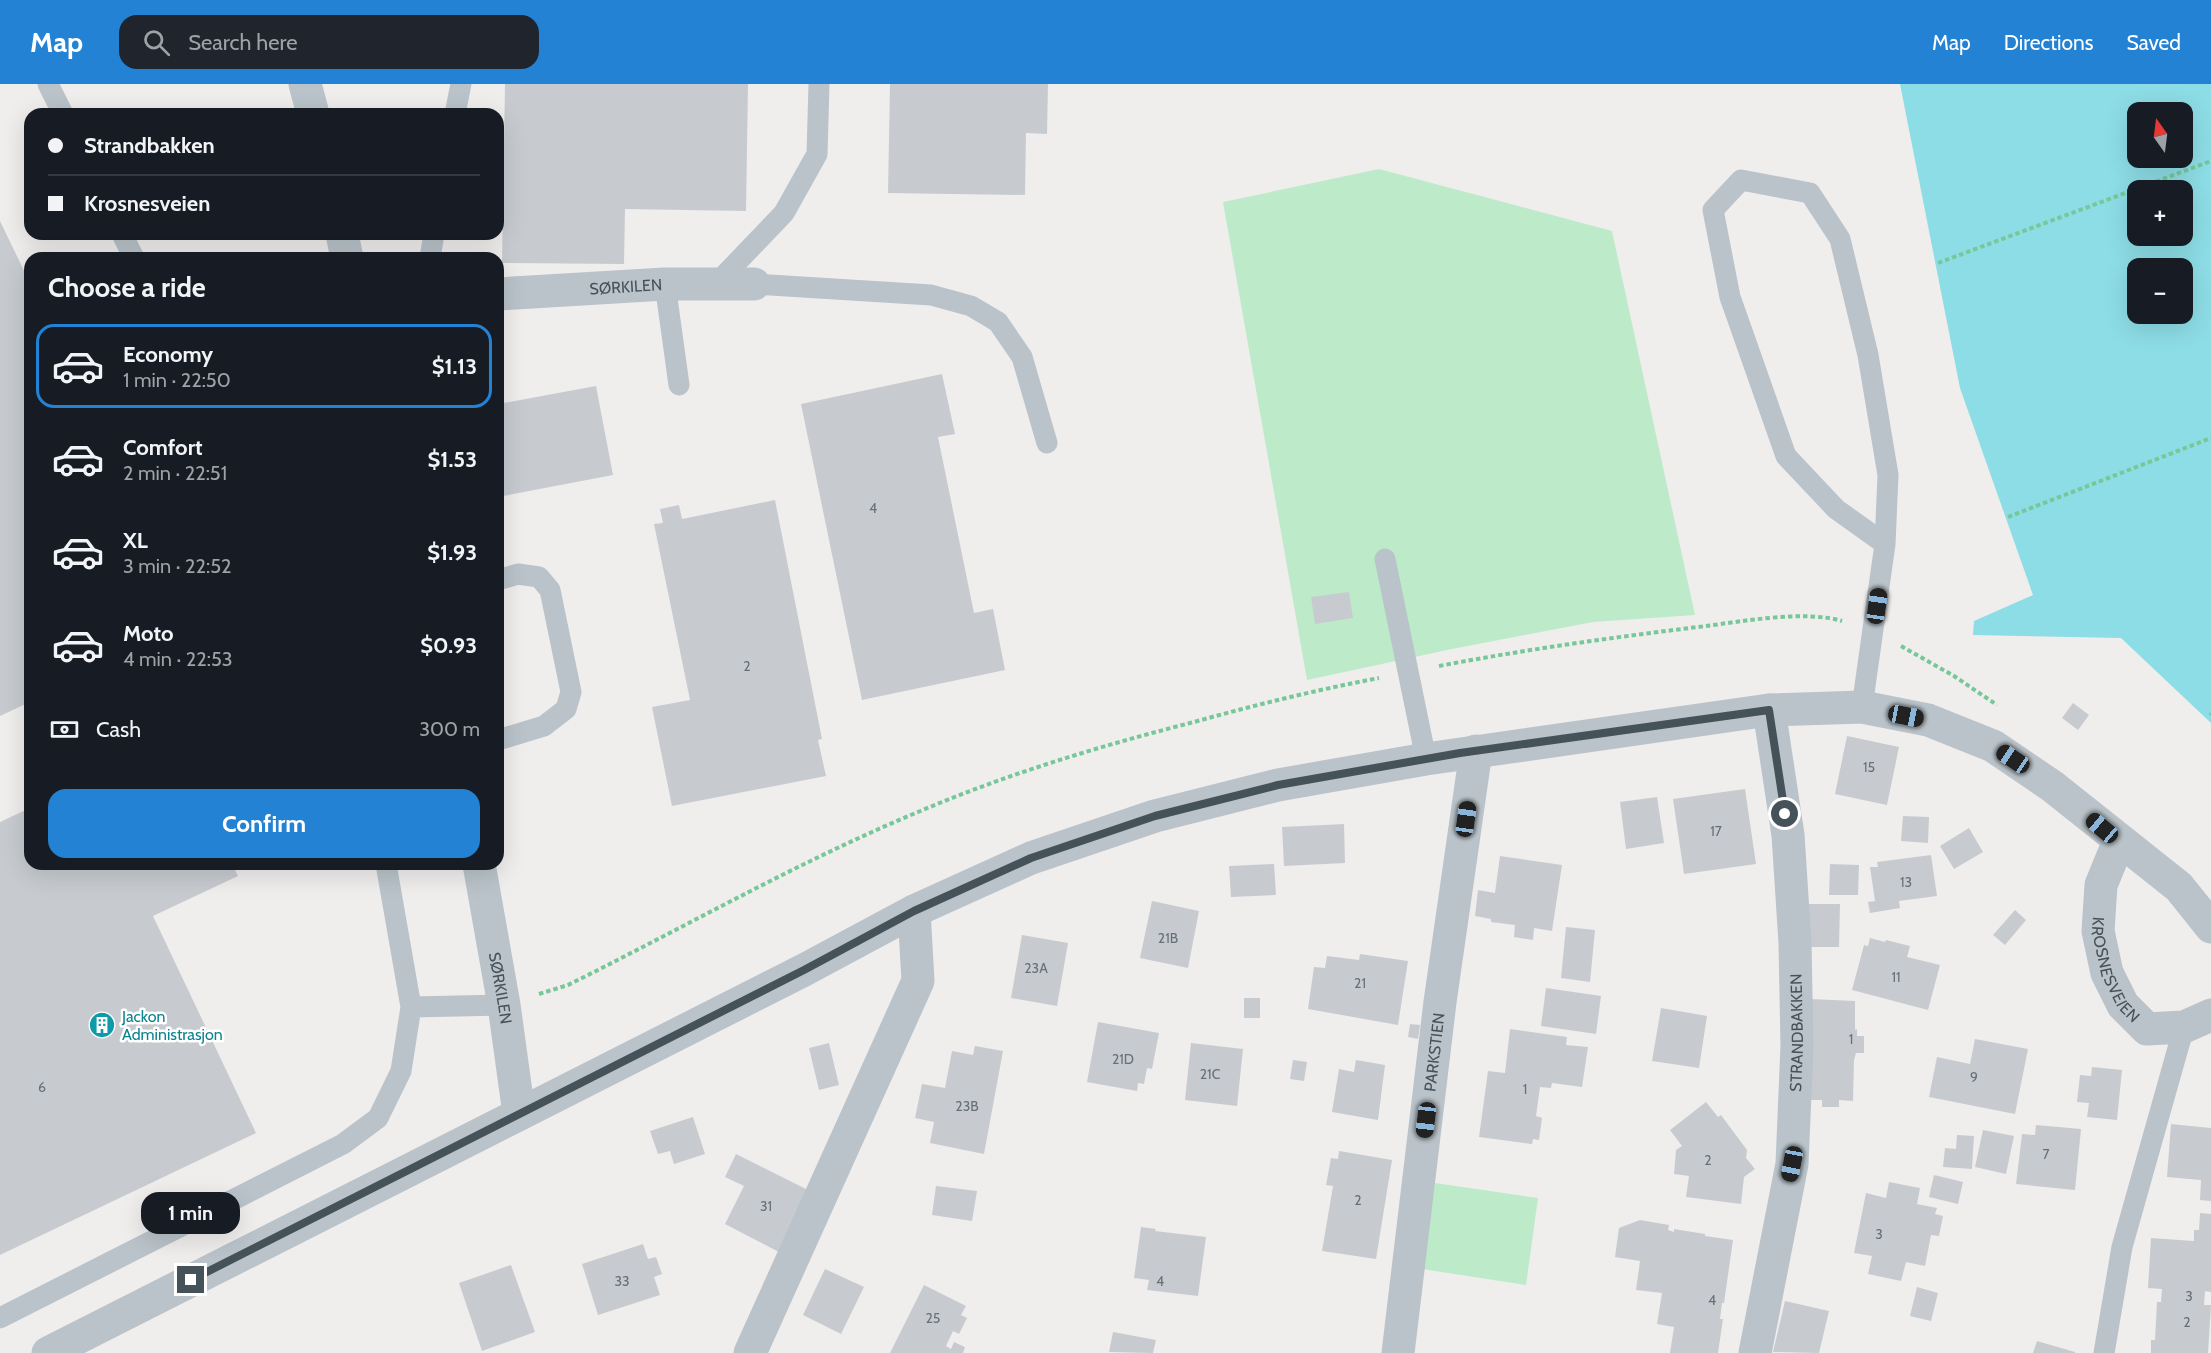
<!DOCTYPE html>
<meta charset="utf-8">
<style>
body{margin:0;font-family:Cabin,sans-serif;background:#20242c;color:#f1f3f6;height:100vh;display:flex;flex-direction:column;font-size:22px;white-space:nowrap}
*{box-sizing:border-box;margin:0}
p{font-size:20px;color:#9ea1a6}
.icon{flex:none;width:33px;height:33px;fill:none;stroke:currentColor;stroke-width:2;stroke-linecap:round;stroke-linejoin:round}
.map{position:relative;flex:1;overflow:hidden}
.side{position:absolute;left:24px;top:168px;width:480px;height:618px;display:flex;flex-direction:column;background:#171b24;border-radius:18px;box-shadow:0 6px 24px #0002}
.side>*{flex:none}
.top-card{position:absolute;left:24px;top:24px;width:480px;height:132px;border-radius:18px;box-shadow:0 6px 24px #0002;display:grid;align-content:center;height:132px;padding:0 24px;background:#171b24}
.needle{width:39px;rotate:346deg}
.buttons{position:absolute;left:2127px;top:18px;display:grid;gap:12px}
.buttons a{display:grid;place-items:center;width:66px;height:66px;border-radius:12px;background:#171b24;box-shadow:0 6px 24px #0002;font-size:30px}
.end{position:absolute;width:27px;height:27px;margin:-14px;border:8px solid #465259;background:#fff;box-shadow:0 0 0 3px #fff}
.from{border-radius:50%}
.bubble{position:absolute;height:42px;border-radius:18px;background:#171b24;box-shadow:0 6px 24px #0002;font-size:20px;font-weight:700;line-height:42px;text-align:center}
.car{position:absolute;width:18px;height:36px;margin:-18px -9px;border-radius:8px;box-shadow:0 0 4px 2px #0007;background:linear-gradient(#222 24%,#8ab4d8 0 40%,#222 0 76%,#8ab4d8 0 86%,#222 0)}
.top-card b{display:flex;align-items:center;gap:21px;height:57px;font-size:22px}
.top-card b+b{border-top:2px solid #363941}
.top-card i{width:15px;height:15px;background:#f1f3f6}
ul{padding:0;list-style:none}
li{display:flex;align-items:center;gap:18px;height:84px;margin:0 12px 9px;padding:0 12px;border:3px solid transparent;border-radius:18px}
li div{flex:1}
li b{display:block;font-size:22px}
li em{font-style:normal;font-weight:700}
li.on{border-color:#2382d3}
li>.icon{width:54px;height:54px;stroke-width:1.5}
h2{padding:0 24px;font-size:27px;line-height:72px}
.pay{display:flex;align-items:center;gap:15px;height:66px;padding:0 24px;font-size:22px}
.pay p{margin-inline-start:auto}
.cta{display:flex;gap:12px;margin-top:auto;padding:12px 24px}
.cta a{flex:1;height:69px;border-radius:18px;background:#2382d3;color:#fff;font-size:24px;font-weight:700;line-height:69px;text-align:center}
header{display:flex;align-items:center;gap:36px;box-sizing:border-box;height:84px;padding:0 30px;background:#2382d3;color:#fff}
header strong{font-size:28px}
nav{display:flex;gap:33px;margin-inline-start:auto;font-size:21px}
.search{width:420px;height:54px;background:#20242c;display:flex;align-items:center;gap:15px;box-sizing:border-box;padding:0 21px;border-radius:18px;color:#9ea1a6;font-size:22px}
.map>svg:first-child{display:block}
.green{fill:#bdebca}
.water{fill:#8ddde6;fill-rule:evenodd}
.building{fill:#c7cbd0}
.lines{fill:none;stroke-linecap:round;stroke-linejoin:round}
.path{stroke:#77c798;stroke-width:4;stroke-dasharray:4.5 3;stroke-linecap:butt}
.service{stroke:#b9c3c9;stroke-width:21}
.minor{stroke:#b9c3c9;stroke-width:33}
.route{stroke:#465259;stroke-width:8}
.labels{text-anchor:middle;stroke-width:5;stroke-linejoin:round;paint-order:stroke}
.number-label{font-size:14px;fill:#667077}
.street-label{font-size:16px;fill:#465259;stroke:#fff}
.culture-label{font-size:16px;fill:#0d838f;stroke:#fff;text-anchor:start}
</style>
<header>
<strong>Map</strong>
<div class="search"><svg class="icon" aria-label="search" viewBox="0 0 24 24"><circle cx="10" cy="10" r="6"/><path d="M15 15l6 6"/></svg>Search here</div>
<nav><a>Map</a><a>Directions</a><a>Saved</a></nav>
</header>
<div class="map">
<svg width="2211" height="1269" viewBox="0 0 2211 1269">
<rect width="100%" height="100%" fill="#f0eded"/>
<path class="green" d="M 1379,85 L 1612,147 L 1695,531 L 1593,538 L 1452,565 L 1307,596 L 1223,118 Z
M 1435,1099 L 1538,1114 L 1526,1201 L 1422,1185 Z"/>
<path class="water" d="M 1900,0 L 2211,0 L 2211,639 L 2121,554 L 1973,551 L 1974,537 L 2033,511 L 1960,304 ZM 2138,28 L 2182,28 L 2182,74 L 2138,74 ZM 2138,106 L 2182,106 L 2182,152 L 2138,152 ZM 2138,184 L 2182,184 L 2182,230 L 2138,230 Z"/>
<path class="building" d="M 505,0 L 748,0 L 746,127 L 625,125 L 624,180 L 502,179 Z
M 890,0 L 1048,0 L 1047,50 L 1026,49 L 1025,111 L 888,109 Z
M 0,137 L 30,199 L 30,618 L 0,632 Z
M 942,290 L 955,350 L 938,353 L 974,529 L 993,525 L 1005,586 L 862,616 L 801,320 Z
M 596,302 L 613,391 L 498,413 L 498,320 Z
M 775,416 L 822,655 L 818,656 L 826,692 L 672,722 L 652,623 L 690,616 L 654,440 L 663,439 L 660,425 L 679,421 L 682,435 Z
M 1349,508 L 1353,534 L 1315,540 L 1311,513 Z
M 2073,619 L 2089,631 L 2078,646 L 2062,634 Z
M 1847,652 L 1899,663 L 1887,721 L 1835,710 Z
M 1745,705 L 1756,780 L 1684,790 L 1673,715 Z
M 1657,713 L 1664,759 L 1626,765 L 1620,718 Z
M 30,724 L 30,780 L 232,780 L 238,792 L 153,832 L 256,1049 L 0,1171 L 0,738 Z
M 1903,732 L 1929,733 L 1928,759 L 1901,757 Z
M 1344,740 L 1345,779 L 1284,782 L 1282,743 Z
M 1969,744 L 1983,768 L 1954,785 L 1940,762 Z
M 1931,771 L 1937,812 L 1899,817 L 1900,824 L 1870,829 L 1868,818 L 1875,817 L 1870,783 L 1878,783 L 1877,778 Z
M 1500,772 L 1562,781 L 1552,847 L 1534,844 L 1533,856 L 1514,853 L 1515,841 L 1491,838 L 1491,835 L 1475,832 L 1478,806 L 1495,809 Z
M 1274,780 L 1276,811 L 1231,813 L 1229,782 Z
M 1830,780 L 1859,781 L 1858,811 L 1829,811 Z
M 1152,817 L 1199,827 L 1188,884 L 1140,874 Z
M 1808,820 L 1840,820 L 1839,863 L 1808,863 Z
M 2015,826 L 2026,836 L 2005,861 L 1993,851 Z
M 1566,843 L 1595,846 L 1590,898 L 1561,894 Z
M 1022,851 L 1068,859 L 1057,922 L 1011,914 Z
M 1870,854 L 1885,858 L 1886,856 L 1910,862 L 1907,873 L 1940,881 L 1928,926 L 1852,906 L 1864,861 L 1868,862 Z
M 1360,870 L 1408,877 L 1398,941 L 1308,925 L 1314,883 L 1325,884 L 1327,872 L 1359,876 Z
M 1546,904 L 1601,912 L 1596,950 L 1541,942 Z
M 1244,914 L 1260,914 L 1260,934 L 1244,934 Z
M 1810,915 L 1855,917 L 1855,946 L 1857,945 L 1857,952 L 1864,952 L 1864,969 L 1856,969 L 1854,976 L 1853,1017 L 1839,1016 L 1839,1023 L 1822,1023 L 1822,1016 L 1808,1016 Z
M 1661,924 L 1707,932 L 1699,984 L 1652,977 Z
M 1098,938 L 1159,949 L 1152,985 L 1147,984 L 1144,1000 L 1138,999 L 1137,1007 L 1087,998 Z
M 1410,940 L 1420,941 L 1418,955 L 1408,953 Z
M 1510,945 L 1567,953 L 1566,961 L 1588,963 L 1582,1003 L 1552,999 L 1551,1004 L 1540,1003 L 1536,1032 L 1542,1034 L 1539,1056 L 1533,1055 L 1532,1060 L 1479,1053 L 1488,987 L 1505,989 Z
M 1975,955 L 2028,965 L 2015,1030 L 1929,1013 L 1937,973 L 1970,980 Z
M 829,959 L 839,1001 L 819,1006 L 809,964 Z
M 1191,959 L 1243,965 L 1237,1022 L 1185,1016 Z
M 975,962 L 1003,967 L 984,1070 L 930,1059 L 934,1038 L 915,1034 L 922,1000 L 945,1004 L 952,967 L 973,971 Z
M 1293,976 L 1307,978 L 1304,997 L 1290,995 Z
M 1356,976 L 1385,981 L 1378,1036 L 1332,1028 L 1339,985 L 1354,988 Z
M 2092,983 L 2122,986 L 2117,1036 L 2087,1033 L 2089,1019 L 2077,1018 L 2080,991 L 2091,992 Z
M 1706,1018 L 1718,1033 L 1721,1031 L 1747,1066 L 1746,1074 L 1755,1085 L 1744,1093 L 1741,1120 L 1686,1113 L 1689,1092 L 1674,1090 L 1676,1066 L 1682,1062 L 1670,1046 Z
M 693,1033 L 705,1070 L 674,1080 L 670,1067 L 658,1070 L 650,1047 Z
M 2171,1040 L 2211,1044 L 2211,1117 L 2200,1116 L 2201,1096 L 2167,1093 Z
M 2036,1041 L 2081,1045 L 2075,1106 L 2016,1100 L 2022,1050 L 2035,1051 Z
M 1983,1046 L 2014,1052 L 2006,1090 L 1975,1083 Z
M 1957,1051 L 1974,1052 L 1972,1085 L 1943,1083 L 1945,1064 L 1956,1065 Z
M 1339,1067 L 1392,1076 L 1376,1175 L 1322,1167 L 1333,1102 L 1326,1101 L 1331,1074 L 1338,1075 Z
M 736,1070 L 810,1107 L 779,1168 L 725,1140 L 744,1102 L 725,1093 Z
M 1934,1091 L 1963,1098 L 1958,1120 L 1929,1113 Z
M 1889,1098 L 1920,1104 L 1917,1120 L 1937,1124 L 1935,1130 L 1943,1132 L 1939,1152 L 1931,1151 L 1925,1182 L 1906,1178 L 1901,1197 L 1868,1190 L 1872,1172 L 1854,1169 L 1866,1109 L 1886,1114 Z
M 936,1102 L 977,1107 L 972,1137 L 932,1131 Z
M 2200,1129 L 2211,1130 L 2211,1208 L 2205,1207 L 2204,1221 L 2211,1221 L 2208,1269 L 2151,1269 L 2151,1256 L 2155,1256 L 2157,1218 L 2161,1218 L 2162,1205 L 2148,1204 L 2151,1154 L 2194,1157 L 2194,1146 L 2199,1146 Z
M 1640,1136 L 1669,1141 L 1668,1146 L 1674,1148 L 1674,1145 L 1705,1150 L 1705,1152 L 1733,1156 L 1724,1219 L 1722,1219 L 1720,1235 L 1723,1235 L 1718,1269 L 1670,1269 L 1674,1243 L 1657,1240 L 1662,1209 L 1636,1206 L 1640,1177 L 1615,1173 L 1619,1144 Z
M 1141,1143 L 1156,1145 L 1155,1147 L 1206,1153 L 1198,1212 L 1147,1206 L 1149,1196 L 1134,1194 Z
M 643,1160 L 648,1175 L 656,1173 L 662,1190 L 654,1193 L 660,1211 L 598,1231 L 582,1180 Z
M 511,1181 L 535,1248 L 482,1267 L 459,1199 Z
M 825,1185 L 864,1203 L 841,1250 L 803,1231 Z
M 924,1201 L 966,1222 L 961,1231 L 967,1234 L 959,1250 L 953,1247 L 946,1262 L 951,1265 L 954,1258 L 965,1263 L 963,1269 L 890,1269 Z
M 1917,1203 L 1938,1209 L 1931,1237 L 1910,1232 Z
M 1785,1217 L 1829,1227 L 1819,1269 L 1773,1268 Z
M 1113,1248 L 1156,1256 L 1153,1269 L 1109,1268 Z
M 2037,1257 L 2075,1268 L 2075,1269 L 2033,1269 Z"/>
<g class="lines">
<path class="path" d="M 1938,179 L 2211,77
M 2008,433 L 2211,354
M 1901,562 L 1954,592 L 1997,621
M 1439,582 C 1528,565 1616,553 1706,542 C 1744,537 1805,526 1842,537
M 2210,631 L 2211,630
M 539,910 L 568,901 C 685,843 798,778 918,728 C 1007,690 1100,662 1194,638 C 1255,621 1316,606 1379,594"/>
<path class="service" d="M 48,0 L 63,30
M 455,30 L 461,0
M 122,150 L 134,174
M 430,174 L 434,150
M 665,200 L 679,301
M 716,200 L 784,129 L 817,70 L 819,0
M 754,200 L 931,211 L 971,222 L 998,238 L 1022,273 L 1047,359
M 1385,475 L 1426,675
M 498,496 L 518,490 L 539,493 L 550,506 L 571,608 L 566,625 L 544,642 L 498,656
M 1862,623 L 1885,460 L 1888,391 L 1868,271 L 1840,155 L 1810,109 L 1741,96 L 1713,126 L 1730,213 L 1786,372 L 1836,425 L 1885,460
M 411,923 L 504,921
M 0,1234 L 343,1060 L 378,1034 L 401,987 L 411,923 L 386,780
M 2104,1269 L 2122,1163 L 2184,943"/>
<g class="minor">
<path d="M 305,0 L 313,30"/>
<path d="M 342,150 L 347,174"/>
<path id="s1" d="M 498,210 L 665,200 L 754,200"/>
<path id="s2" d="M 2119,757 L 2101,801 L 2098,847 L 2107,889 L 2123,921 L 2147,945 L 2184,943 L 2211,931"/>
<path id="s3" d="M 479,780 L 504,921 L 519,1030"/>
<path d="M 48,1269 L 804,886 L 914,827 L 1031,774 L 1155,732 L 1278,701 L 1426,675 L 1769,626 L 1862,623 L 1928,636 L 1993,662 L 2052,702 L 2179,803 L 2211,843"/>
<path d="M 750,1269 L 918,897 L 914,827"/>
<path id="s4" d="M 1398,1269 L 1440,918 L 1476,667"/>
<path id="s5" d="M 1755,1269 L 1792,1080 L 1797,962 L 1795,859 L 1788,751 L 1769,626"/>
</g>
</g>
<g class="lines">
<path class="route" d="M 191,1196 L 804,886 L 914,827 L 1031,774 L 1155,732 L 1278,701 L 1460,669 L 1769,626 L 1785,730"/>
</g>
<defs>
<g id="building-disc" transform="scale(1.35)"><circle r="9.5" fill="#0f9aa8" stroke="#fff"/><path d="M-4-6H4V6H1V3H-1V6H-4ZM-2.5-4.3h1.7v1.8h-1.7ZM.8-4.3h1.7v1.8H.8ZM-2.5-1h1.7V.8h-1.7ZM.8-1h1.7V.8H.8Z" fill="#fff"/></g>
</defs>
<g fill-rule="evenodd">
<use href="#building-disc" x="102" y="941"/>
</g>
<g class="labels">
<g class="number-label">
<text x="873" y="429">4</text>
<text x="747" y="587">2</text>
<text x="1869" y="688">15</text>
<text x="1716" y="752">17</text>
<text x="1906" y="803">13</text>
<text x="1168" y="859">21B</text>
<text x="1036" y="889">23A</text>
<text x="1896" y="898">11</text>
<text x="1360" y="904">21</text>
<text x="1851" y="960">1</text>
<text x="1123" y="980">21D</text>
<text x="1210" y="995">21C</text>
<text x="1974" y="998">9</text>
<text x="42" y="1008">6</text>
<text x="1525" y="1010">1</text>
<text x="967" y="1027">23B</text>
<text x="2046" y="1075">7</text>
<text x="1708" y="1081">2</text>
<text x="1358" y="1121">2</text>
<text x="766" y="1127">31</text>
<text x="1879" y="1155">3</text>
<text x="622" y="1202">33</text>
<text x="1160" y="1202">4</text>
<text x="2189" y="1217">3</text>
<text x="1712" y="1221">4</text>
<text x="933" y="1239">25</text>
<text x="2187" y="1243">2</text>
</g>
<g class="street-label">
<text dy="6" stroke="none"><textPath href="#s1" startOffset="128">SØRKILEN</textPath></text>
<text dy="6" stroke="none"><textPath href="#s2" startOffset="136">KROSNESVEIEN</textPath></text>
<text dy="6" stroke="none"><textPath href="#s3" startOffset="126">SØRKILEN</textPath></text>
<text dy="6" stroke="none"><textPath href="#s5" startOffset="324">STRANDBAKKEN</textPath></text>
<text dy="6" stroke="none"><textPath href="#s4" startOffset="303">PARKSTIEN</textPath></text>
</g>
<g class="culture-label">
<text x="122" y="938">Jackon<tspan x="122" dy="18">Administrasjon</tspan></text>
</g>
</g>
</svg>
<div class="buttons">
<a><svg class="needle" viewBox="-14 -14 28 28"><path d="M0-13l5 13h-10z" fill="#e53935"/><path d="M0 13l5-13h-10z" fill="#9ea1a6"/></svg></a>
<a>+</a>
<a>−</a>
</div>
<i class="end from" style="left:1785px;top:730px"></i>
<i class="end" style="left:191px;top:1196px"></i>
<div class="bubble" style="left:141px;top:1108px;width:99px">1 min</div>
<i class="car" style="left:1877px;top:522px;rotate:8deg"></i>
<i class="car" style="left:1906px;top:632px;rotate:101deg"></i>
<i class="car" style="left:2013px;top:675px;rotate:304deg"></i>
<i class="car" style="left:1466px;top:735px;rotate:8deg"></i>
<i class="car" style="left:2102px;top:744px;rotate:310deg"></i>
<i class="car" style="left:1426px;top:1036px;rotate:187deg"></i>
<i class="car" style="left:1792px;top:1080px;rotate:191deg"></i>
<div class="top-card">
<b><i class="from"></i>Strandbakken</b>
<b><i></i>Krosnesveien</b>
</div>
<section class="side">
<h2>Choose a ride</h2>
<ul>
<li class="on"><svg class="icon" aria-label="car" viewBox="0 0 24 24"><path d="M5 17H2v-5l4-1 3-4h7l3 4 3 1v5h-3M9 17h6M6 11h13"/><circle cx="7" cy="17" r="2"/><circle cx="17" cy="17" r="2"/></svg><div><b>Economy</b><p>1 min · 22:50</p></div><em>$1.13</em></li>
<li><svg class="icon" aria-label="car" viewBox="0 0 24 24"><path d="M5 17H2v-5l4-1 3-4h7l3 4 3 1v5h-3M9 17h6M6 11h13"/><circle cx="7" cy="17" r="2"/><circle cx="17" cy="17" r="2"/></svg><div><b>Comfort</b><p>2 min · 22:51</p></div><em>$1.53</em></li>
<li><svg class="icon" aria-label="car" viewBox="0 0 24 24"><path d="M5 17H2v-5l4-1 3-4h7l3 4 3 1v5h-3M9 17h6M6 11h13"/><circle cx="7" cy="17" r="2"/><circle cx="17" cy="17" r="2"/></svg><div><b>XL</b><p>3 min · 22:52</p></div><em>$1.93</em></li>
<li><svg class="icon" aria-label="car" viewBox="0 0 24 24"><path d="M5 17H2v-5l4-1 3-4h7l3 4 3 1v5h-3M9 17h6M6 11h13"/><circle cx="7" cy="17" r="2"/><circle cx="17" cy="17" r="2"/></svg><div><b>Moto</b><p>4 min · 22:53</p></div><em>$0.93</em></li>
</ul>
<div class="pay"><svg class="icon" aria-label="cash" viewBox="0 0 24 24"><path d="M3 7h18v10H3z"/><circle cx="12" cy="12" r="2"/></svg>Cash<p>300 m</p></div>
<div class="cta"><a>Confirm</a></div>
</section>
</div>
